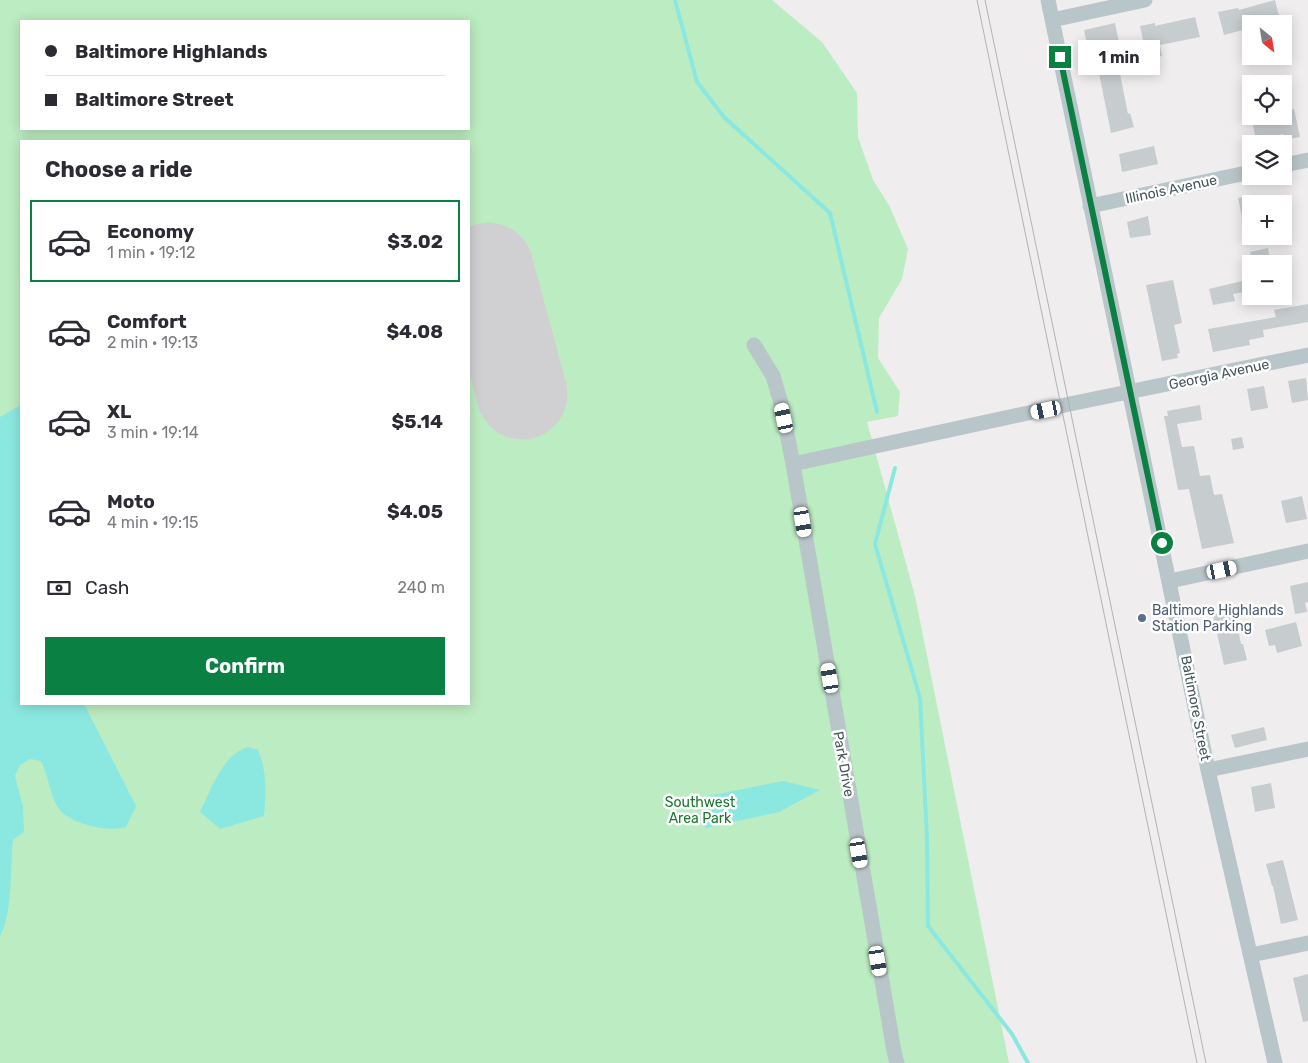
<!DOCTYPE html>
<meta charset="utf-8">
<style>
body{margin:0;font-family:Rubik,sans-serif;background:#f7f7f7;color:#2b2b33;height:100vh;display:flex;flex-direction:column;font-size:19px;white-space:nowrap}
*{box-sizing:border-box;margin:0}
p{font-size:16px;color:#7c7c81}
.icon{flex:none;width:28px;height:28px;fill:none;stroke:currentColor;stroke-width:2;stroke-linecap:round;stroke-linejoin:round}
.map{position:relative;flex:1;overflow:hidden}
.panel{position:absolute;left:20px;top:140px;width:450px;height:565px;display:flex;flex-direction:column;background:#fff;border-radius:0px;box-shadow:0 2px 12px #0003}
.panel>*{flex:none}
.banner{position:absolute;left:20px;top:20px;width:450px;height:110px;border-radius:0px;box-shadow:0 2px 12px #0003;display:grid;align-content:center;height:110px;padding:0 25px;background:#fff}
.needle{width:32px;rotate:150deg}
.fabs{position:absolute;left:1242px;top:15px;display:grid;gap:10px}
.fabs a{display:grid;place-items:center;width:50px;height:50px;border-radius:0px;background:#fff;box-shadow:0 2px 12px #0003;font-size:25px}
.end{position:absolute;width:22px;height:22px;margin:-11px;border:6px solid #0b8043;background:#fff;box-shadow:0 0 0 2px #fff}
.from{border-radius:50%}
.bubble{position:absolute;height:35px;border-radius:0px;background:#fff;box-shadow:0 2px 12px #0003;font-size:16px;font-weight:700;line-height:35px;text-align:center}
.car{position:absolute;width:15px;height:30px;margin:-15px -8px;border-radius:6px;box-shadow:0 0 4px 1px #0007;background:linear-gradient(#fff 24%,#345 0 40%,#fff 0 76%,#345 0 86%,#fff 0)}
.banner b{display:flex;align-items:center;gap:18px;height:48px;font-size:19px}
.banner b+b{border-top:1px solid #e1e1e2}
.banner i{width:12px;height:12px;background:#2b2b33}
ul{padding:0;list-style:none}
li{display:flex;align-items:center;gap:15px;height:82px;margin:0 10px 8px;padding:0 15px;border:2px solid transparent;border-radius:0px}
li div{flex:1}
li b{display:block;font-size:19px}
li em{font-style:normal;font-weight:700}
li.active{border-color:#0b8043}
li>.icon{width:45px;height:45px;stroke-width:1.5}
h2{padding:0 25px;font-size:22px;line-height:60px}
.pay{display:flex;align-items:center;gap:12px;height:55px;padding:0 25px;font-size:19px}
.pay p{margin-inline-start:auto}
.cta{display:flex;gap:10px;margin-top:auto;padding:10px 25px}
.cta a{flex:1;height:58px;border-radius:0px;background:#0b8043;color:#fff;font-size:20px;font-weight:700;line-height:58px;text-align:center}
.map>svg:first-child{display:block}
.green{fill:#bcecc1;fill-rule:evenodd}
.water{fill:#8be8e1}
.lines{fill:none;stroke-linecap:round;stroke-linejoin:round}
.stream{stroke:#8be8e1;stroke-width:4}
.runway{stroke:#d0d0d2;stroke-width:91}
.building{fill:#c7cccf}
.minor{stroke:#b9c6c9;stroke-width:15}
.tram{stroke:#afb4b7;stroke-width:1}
.route{stroke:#0b8043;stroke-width:6}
.service-dot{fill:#5c6f8a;stroke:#fff;stroke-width:2}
.labels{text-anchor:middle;stroke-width:5;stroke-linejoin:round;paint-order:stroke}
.street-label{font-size:14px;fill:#465659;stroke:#fff}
.service-label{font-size:14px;fill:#4e5e75;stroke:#fff;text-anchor:start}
.park-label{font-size:14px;fill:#1a772f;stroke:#fff}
</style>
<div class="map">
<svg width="1308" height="1063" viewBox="0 0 1308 1063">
<rect width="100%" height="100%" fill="#f0edee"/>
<path class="green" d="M 0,0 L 772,0 L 822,42 L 857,93 L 858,137 L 873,180 L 889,205 L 908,249 L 902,279 L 879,318 L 878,358 L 900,392 L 898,416 L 867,422 L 915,596 L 1009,1063 L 0,1063 ZM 21,21 L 469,21 L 469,129 L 21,129 ZM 21,141 L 469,141 L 469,704 L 21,704 Z"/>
<path class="water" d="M 21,405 L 21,704 L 84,704 L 136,806 L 126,827 C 121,828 115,829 110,829 C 94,828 65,821 57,806 C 50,793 48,776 41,761 L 30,759 L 20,765 L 15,776 L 23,807 L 24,832 L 13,840 C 10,867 13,913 0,936 L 0,417 Z
M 248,747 L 258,750 C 267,770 266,794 264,816 L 220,829 L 200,812 C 211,790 222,755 248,747 Z
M 783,781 L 820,790 L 779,812 L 705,828 L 699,798 Z"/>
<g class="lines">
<path class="stream" d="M 675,0 L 697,82 L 724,117 L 830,213 L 877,412
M 895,468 L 875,544 L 920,698 L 927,839 L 928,926 L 1012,1034 L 1028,1063"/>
<path class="runway" d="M 488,268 L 522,394"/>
</g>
<path class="building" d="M 1275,0 L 1281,24 L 1242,24 L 1243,30 L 1224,35 L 1218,12 L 1238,8 L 1239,10 Z
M 1195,17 L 1200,37 L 1160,45 L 1162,56 L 1147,59 L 1140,26 L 1155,23 L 1155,26 Z
M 1115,23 L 1124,67 L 1119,69 L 1128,114 L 1130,113 L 1134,127 L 1111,133 L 1099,73 L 1093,74 L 1084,30 Z
M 1294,109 L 1300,137 L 1285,140 L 1283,134 L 1256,140 L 1251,116 L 1284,116 L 1284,111 Z
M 1154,146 L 1158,164 L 1122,172 L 1119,154 Z
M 1251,196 L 1251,236 L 1246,236 L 1238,198 Z
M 1148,216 L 1151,235 L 1130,238 L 1127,222 Z
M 1268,248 L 1270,259 L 1253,263 L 1250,252 Z
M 1173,280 L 1182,323 L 1174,325 L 1180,353 L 1177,354 L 1178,358 L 1162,361 L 1146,285 Z
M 1242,281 L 1244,292 L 1233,294 L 1235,301 L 1213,305 L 1209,289 Z
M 1308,304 L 1308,322 L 1263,330 L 1264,337 L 1249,340 L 1250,345 L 1213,352 L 1208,329 L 1276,317 L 1274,310 Z
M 1306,378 L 1308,400 L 1292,403 L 1288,381 Z
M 1264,386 L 1268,408 L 1251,411 L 1247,389 Z
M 1200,405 L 1202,420 L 1177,424 L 1182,447 L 1194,446 L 1200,476 L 1210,475 L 1214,495 L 1222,494 L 1234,543 L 1202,549 L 1189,489 L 1178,490 L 1164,416 L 1168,416 L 1167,411 Z
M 1242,437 L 1244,448 L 1233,450 L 1231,439 Z
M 1302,496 L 1307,519 L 1286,523 L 1281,501 Z
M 1308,582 L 1308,602 L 1305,603 L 1307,612 L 1295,614 L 1290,586 Z
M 1234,610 L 1241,644 L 1243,644 L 1247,660 L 1224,665 L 1213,615 Z
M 1296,622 L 1302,646 L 1277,653 L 1275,645 L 1269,646 L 1265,630 Z
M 1264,727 L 1267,740 L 1235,748 L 1231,735 Z
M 1271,783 L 1275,808 L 1255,812 L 1251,787 Z
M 1283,860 L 1298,920 L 1281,924 L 1273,886 L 1272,886 L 1266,864 Z
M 1308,974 L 1308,1021 L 1303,1022 L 1293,978 Z"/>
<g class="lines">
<path class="minor" d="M 1048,0 L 1208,770 L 1275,1063
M 1052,20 L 1145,0
M 1284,165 L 1308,160
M 1090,206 L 1251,172
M 754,345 L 773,376 L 781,403 L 793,464 L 894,1051 L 897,1063
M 793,464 L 1060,406 L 1308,355
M 1170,581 L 1308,551
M 1208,770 L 1308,749
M 1251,955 L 1308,943"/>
<path class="tram" d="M 977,0 L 1197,1063
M 985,0 L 1206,1063"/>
</g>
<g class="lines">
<path class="route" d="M 1060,57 L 1162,543"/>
</g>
<circle class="service-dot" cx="1142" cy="618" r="5"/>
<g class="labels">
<g class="street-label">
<text transform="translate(1171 189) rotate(-12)" y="5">Illinois Avenue</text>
<text transform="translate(1219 374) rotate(-12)" y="5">Georgia Avenue</text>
<text transform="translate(1196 708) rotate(79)" y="5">Baltimore Street</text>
<text transform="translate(844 764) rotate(80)" y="5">Park Drive</text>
</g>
<g class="service-label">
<text x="1152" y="615">Baltimore Highlands<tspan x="1152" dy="16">Station Parking</tspan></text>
</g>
<g class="park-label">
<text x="700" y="807">Southwest<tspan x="700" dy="16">Area Park</tspan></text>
</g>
</g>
</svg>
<div class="fabs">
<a><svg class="needle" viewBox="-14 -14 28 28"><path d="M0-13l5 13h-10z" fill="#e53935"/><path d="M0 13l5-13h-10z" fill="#7c7c81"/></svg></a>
<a><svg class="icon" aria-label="locate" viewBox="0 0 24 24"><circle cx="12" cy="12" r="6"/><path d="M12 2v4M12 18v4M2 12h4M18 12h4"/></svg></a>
<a><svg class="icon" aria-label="layers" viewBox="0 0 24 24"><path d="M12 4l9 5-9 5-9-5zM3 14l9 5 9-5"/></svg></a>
<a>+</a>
<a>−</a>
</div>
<i class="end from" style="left:1162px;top:543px"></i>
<i class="end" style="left:1060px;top:57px"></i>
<div class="bubble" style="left:1078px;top:40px;width:82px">1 min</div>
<i class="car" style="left:1046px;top:410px;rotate:258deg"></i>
<i class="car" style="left:784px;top:418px;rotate:348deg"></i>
<i class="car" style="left:803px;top:522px;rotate:171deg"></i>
<i class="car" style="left:1222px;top:570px;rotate:78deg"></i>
<i class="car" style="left:830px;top:678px;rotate:350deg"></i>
<i class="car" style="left:859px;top:853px;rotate:170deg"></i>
<i class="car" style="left:878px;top:961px;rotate:170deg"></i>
<div class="banner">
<b><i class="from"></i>Baltimore Highlands</b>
<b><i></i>Baltimore Street</b>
</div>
<section class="panel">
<h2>Choose a ride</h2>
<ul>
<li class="active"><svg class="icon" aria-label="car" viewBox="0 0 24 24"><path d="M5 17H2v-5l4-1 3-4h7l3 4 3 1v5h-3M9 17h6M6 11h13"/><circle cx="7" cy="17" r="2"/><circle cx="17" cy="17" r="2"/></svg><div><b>Economy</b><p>1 min · 19:12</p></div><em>$3.02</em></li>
<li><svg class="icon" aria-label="car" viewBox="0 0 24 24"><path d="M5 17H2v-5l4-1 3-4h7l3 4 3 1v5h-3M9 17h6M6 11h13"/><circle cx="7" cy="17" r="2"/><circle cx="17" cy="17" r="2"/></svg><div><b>Comfort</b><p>2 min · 19:13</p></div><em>$4.08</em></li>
<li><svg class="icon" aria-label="car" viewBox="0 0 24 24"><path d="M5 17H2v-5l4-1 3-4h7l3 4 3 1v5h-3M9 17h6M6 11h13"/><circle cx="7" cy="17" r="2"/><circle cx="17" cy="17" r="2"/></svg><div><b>XL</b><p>3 min · 19:14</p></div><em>$5.14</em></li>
<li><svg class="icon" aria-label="car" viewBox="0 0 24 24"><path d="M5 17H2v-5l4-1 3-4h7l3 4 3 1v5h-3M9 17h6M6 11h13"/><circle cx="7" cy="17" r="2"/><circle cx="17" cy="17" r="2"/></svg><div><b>Moto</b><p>4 min · 19:15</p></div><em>$4.05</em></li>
</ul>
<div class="pay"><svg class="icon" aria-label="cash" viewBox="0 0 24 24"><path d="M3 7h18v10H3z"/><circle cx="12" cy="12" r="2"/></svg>Cash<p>240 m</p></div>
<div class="cta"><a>Confirm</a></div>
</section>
</div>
